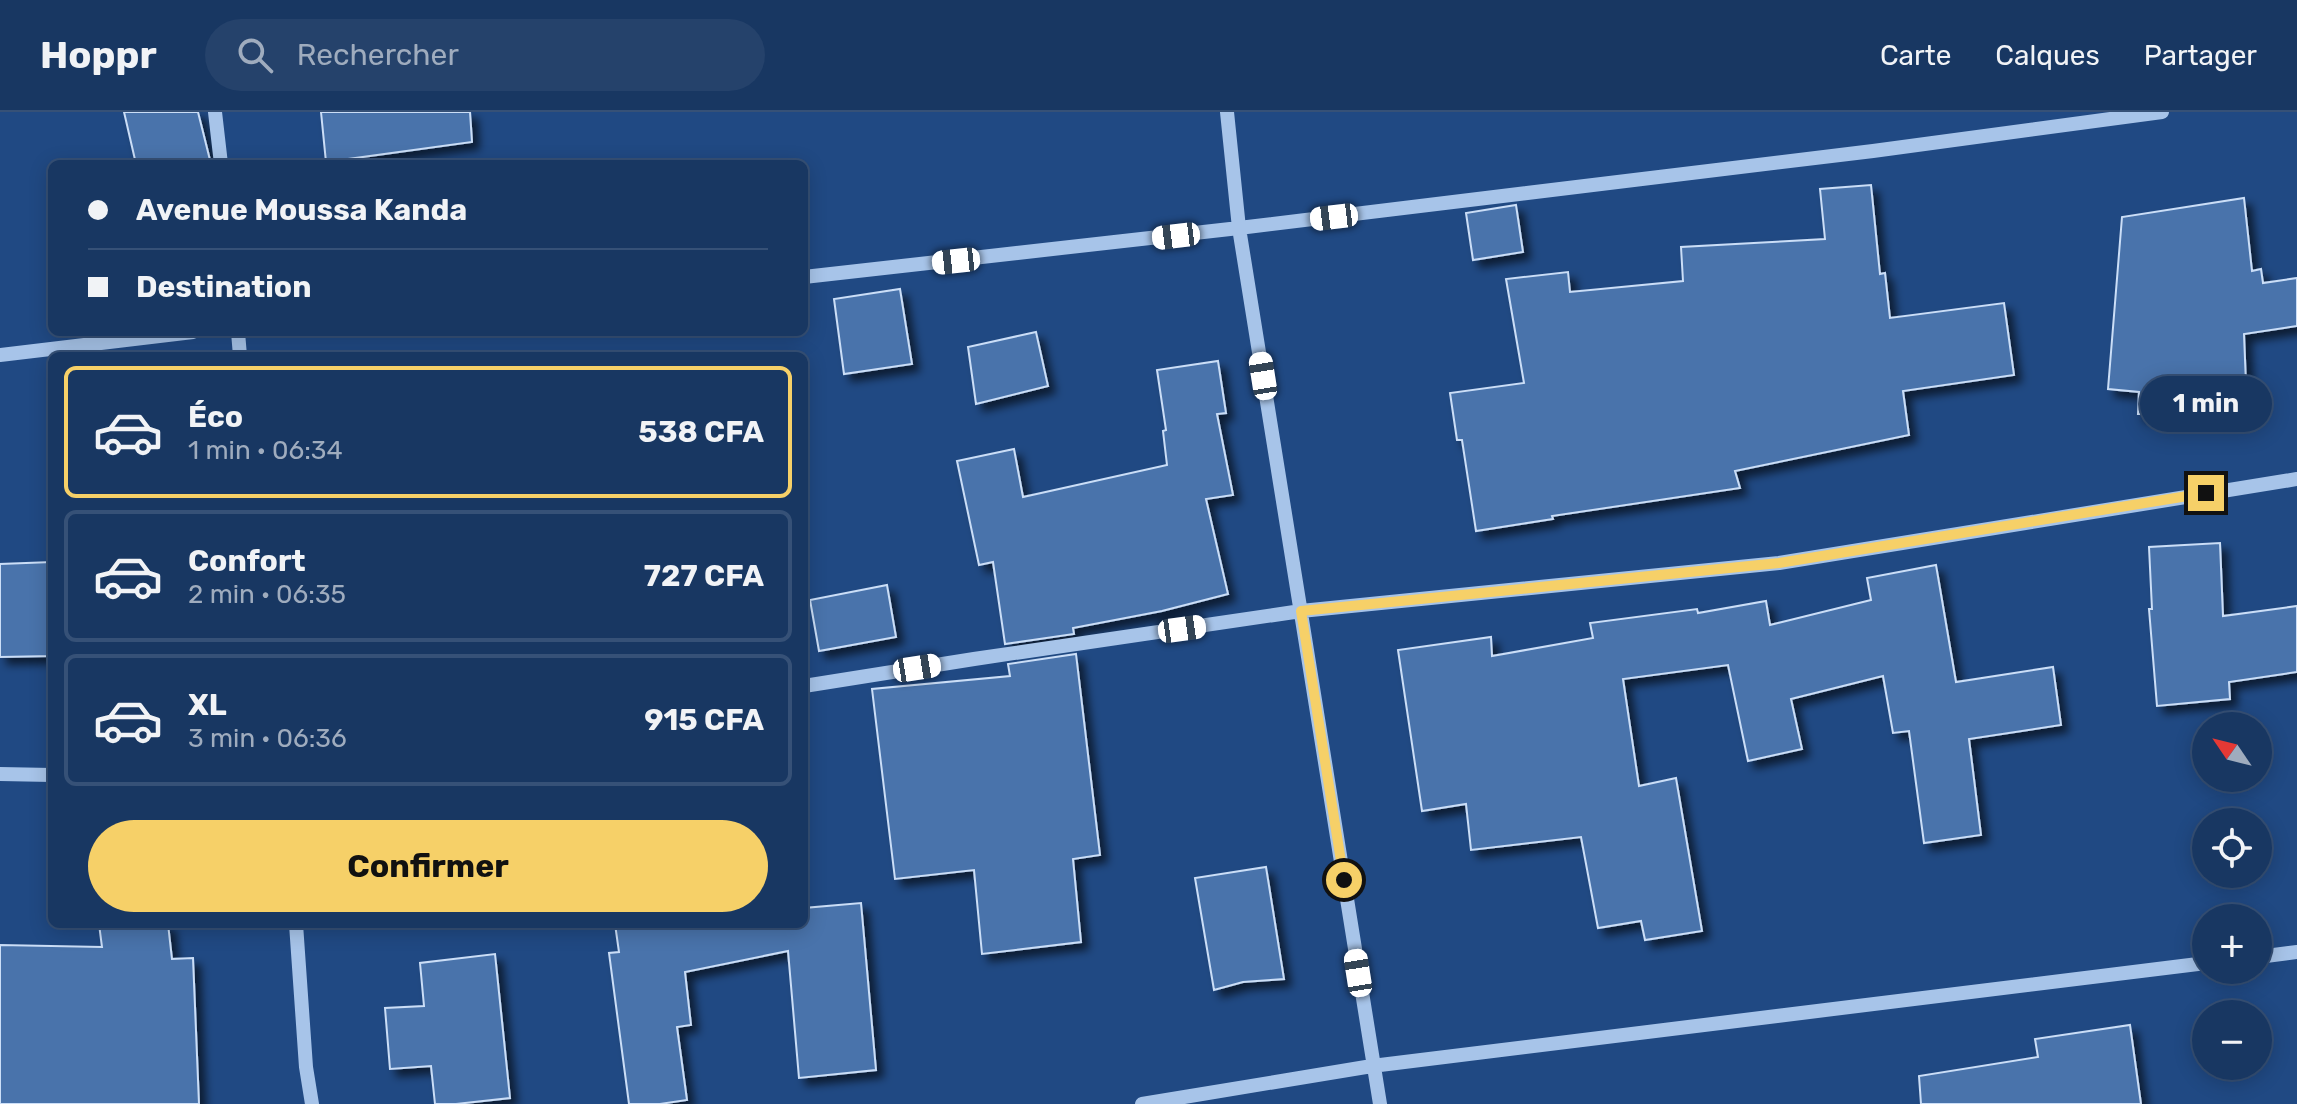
<!DOCTYPE html>
<html lang="fr">
<meta charset="utf-8">
<style>
body{margin:0;font-family:Rubik,sans-serif;background:#25426b;color:#f1f3f6;height:100vh;display:flex;flex-direction:column;font-size:30px;white-space:nowrap}
*{box-sizing:border-box;margin:0}
p{font-size:26px;color:#9facbe}
.icon{flex:none;width:44px;height:44px;fill:none;stroke:currentColor;stroke-width:2;stroke-linecap:round;stroke-linejoin:round}
.map{position:relative;flex:1;overflow:hidden}
.side{position:absolute;left:48px;top:240px;width:760px;height:576px;display:flex;flex-direction:column;background:#183762;border-radius:12px;box-shadow:0 4px 20px #0003,0 0 0 2px #365177}
.side>*{flex:none}
.guide{position:absolute;left:48px;top:48px;width:760px;height:176px;border-radius:12px;box-shadow:0 4px 20px #0003,0 0 0 2px #365177;display:grid;align-content:center;height:176px;padding:0 40px;background:#183762}
.needle{width:52px;rotate:305deg}
.fabs{position:absolute;left:2192px;top:600px;display:grid;gap:16px}
.fabs a{display:grid;place-items:center;width:80px;height:80px;border-radius:50%;background:#183762;box-shadow:0 4px 20px #0003,0 0 0 2px #365177;font-size:40px}
.end{position:absolute;width:36px;height:36px;margin:-18px;border:10px solid #f6d068;background:#111;box-shadow:0 0 0 4px #111}
.from{border-radius:50%}
.bubble{position:absolute;height:56px;border-radius:28px;background:#183762;box-shadow:0 4px 20px #0003,0 0 0 2px #365177;font-size:26px;font-weight:700;line-height:56px;text-align:center}
.car{position:absolute;width:24px;height:48px;margin:-24px -12px;border-radius:10px;box-shadow:0 0 6px 2px #0007;background:linear-gradient(#fff 24%,#345 0 40%,#fff 0 76%,#345 0 86%,#fff 0)}
.guide b{display:flex;align-items:center;gap:28px;height:76px;font-size:30px}
.guide b+b{border-top:2px solid #365177}
.guide i{width:20px;height:20px;background:#f1f3f6}
ul{padding:14px 0 0;list-style:none}
li{display:flex;align-items:center;gap:24px;height:132px;margin:0 16px 12px;padding:0 24px;border:4px solid #365177;border-radius:12px}
li div{flex:1}
li b{display:block;font-size:30px}
li em{font-style:normal;font-weight:700}
li.on{border-color:#f6d068}
li>.icon{width:72px;height:72px;stroke-width:1.5}
.primary-button{display:flex;gap:16px;margin-top:auto;padding:16px 40px}
.primary-button a{flex:1;height:92px;border-radius:48px;background:#f6d068;color:#111;font-size:32px;font-weight:700;line-height:92px;text-align:center}
header{display:flex;align-items:center;gap:48px;box-sizing:border-box;height:112px;padding:0 40px;background:#183762;border-bottom:2px solid #365177}
header strong{font-size:38px}
nav{display:flex;gap:44px;margin-inline-start:auto;font-size:28px}
.search{width:560px;height:72px;background:#25426b;display:flex;align-items:center;gap:20px;box-sizing:border-box;padding:0 28px;border-radius:44px;color:#9facbe;font-size:30px}
.map>svg:first-child{display:block}
.building{fill:#4973ab;stroke:#cbdef7;stroke-width:2;filter:url(#shadow)}
.lines{fill:none;stroke-linecap:round;stroke-linejoin:round}
.minor{stroke:#a7c4e9;stroke-width:14}
.route{stroke:#f6d068;stroke-width:10}
</style>
<header>
<strong>Hoppr</strong>
<div class="search"><svg class="icon" aria-label="search" viewBox="0 0 24 24"><circle cx="10" cy="10" r="6"/><path d="M15 15l6 6"/></svg>Rechercher</div>
<nav><a>Carte</a><a>Calques</a><a>Partager</a></nav>
</header>
<div class="map">
<svg width="2297" height="992" viewBox="0 0 2297 992">
<defs>
<filter id="shadow"><feDropShadow dx="7" dy="7" stdDeviation="4" flood-color="#0009"/></filter>
</defs>
<rect width="100%" height="100%" fill="#204983"/>
<path class="building" d="M 124,0 L 198,0 L 211,52 L 136,52 Z
M 321,0 L 470,0 L 472,30 L 326,50 Z
M 1871,73 L 1880,162 L 1885,161 L 1890,206 L 2004,191 L 2014,263 L 1903,279 L 1909,323 L 1735,359 L 1740,376 L 1552,404 L 1553,407 L 1476,419 L 1462,328 L 1457,328 L 1450,281 L 1524,271 L 1506,167 L 1568,160 L 1570,180 L 1683,169 L 1681,135 L 1825,127 L 1820,77 Z
M 2244,86 L 2252,159 L 2261,157 L 2263,171 L 2297,166 L 2297,214 L 2244,222 L 2246,272 L 2214,273 L 2217,301 L 2138,302 L 2139,280 L 2108,277 L 2122,105 Z
M 1516,93 L 1523,140 L 1473,148 L 1466,101 Z
M 900,177 L 912,252 L 844,262 L 834,187 Z
M 1036,220 L 1048,274 L 976,292 L 968,235 Z
M 1218,249 L 1226,301 L 1217,302 L 1233,383 L 1206,387 L 1228,482 L 1162,499 L 1073,516 L 1074,522 L 1005,532 L 993,450 L 979,453 L 957,349 L 1014,337 L 1023,385 L 1167,353 L 1163,319 L 1166,318 L 1157,258 Z
M 2220,431 L 2223,504 L 2297,494 L 2297,560 L 2229,570 L 2230,587 L 2157,594 L 2149,497 L 2152,497 L 2149,435 Z
M 52,450 L 52,544 L 0,545 L 0,452 Z
M 1936,453 L 1956,570 L 2053,555 L 2061,613 L 1969,627 L 1981,723 L 1924,731 L 1909,619 L 1893,621 L 1883,564 L 1791,587 L 1802,637 L 1748,649 L 1728,553 L 1623,567 L 1639,674 L 1676,666 L 1702,819 L 1645,828 L 1641,809 L 1598,816 L 1581,725 L 1471,738 L 1466,692 L 1422,699 L 1398,538 L 1491,525 L 1492,544 L 1593,526 L 1590,511 L 1697,497 L 1698,501 L 1766,489 L 1770,513 L 1871,488 L 1867,466 Z
M 887,473 L 896,525 L 819,539 L 810,488 Z
M 1076,542 L 1100,743 L 1073,747 L 1081,830 L 982,842 L 974,758 L 895,767 L 872,577 L 1010,564 L 1008,552 Z
M 1266,755 L 1284,867 L 1243,870 L 1214,878 L 1195,766 Z
M 861,791 L 876,958 L 799,966 L 788,839 L 685,860 L 691,913 L 677,915 L 687,988 L 660,992 L 629,992 L 609,841 L 619,840 L 615,812 L 804,812 L 804,796 Z
M 99,812 L 168,812 L 172,847 L 193,846 L 199,992 L 0,992 L 0,833 L 102,835 Z
M 495,842 L 510,986 L 456,992 L 435,992 L 431,954 L 390,957 L 385,896 L 424,894 L 420,851 Z
M 2130,913 L 2141,992 L 1921,992 L 1919,964 L 2038,945 L 2035,927 Z"/>
<g class="lines">
<path class="minor" d="M 215,0 L 221,52
M 1227,0 L 1239,116 L 1380,992
M 804,165 L 1239,116 L 1873,39 L 2162,0
M 238,220 L 240,244
M 0,243 L 193,220
M 804,574 L 974,547 L 1301,499 L 1779,451 L 2297,367
M 0,662 L 52,663
M 296,812 L 306,955 L 312,992
M 2258,845 L 2297,840
M 1142,992 L 1372,954 L 2206,851"/>
</g>
<g class="lines">
<path class="route" d="M 1344,768 L 1301,499 L 1779,451 L 2206,381"/>
</g>
</svg>
<div class="fabs">
<a><svg class="needle" viewBox="-14 -14 28 28"><path d="M0-13l5 13h-10z" fill="#e53935"/><path d="M0 13l5-13h-10z" fill="#9facbe"/></svg></a>
<a><svg class="icon" aria-label="locate" viewBox="0 0 24 24"><circle cx="12" cy="12" r="6"/><path d="M12 2v4M12 18v4M2 12h4M18 12h4"/></svg></a>
<a>+</a>
<a>−</a>
</div>
<i class="end from" style="left:1344px;top:768px"></i>
<i class="end" style="left:2206px;top:381px"></i>
<div class="bubble" style="left:2140px;top:264px;width:132px">1 min</div>
<i class="car" style="left:1334px;top:105px;rotate:263deg"></i>
<i class="car" style="left:1176px;top:124px;rotate:263deg"></i>
<i class="car" style="left:956px;top:149px;rotate:264deg"></i>
<i class="car" style="left:1263px;top:264px;rotate:351deg"></i>
<i class="car" style="left:1182px;top:517px;rotate:82deg"></i>
<i class="car" style="left:917px;top:556px;rotate:81deg"></i>
<i class="car" style="left:1358px;top:861px;rotate:351deg"></i>
<div class="guide">
<b><i class="from"></i>Avenue Moussa Kanda</b>
<b><i></i>Destination</b>
</div>
<section class="side">
<ul>
<li class="on"><svg class="icon" aria-label="car" viewBox="0 0 24 24"><path d="M5 17H2v-5l4-1 3-4h7l3 4 3 1v5h-3M9 17h6M6 11h13"/><circle cx="7" cy="17" r="2"/><circle cx="17" cy="17" r="2"/></svg><div><b>Éco</b><p>1 min · 06:34</p></div><em>538 CFA</em></li>
<li><svg class="icon" aria-label="car" viewBox="0 0 24 24"><path d="M5 17H2v-5l4-1 3-4h7l3 4 3 1v5h-3M9 17h6M6 11h13"/><circle cx="7" cy="17" r="2"/><circle cx="17" cy="17" r="2"/></svg><div><b>Confort</b><p>2 min · 06:35</p></div><em>727 CFA</em></li>
<li><svg class="icon" aria-label="car" viewBox="0 0 24 24"><path d="M5 17H2v-5l4-1 3-4h7l3 4 3 1v5h-3M9 17h6M6 11h13"/><circle cx="7" cy="17" r="2"/><circle cx="17" cy="17" r="2"/></svg><div><b>XL</b><p>3 min · 06:36</p></div><em>915 CFA</em></li>
</ul>
<div class="primary-button"><a>Confirmer</a></div>
</section>
</div>
